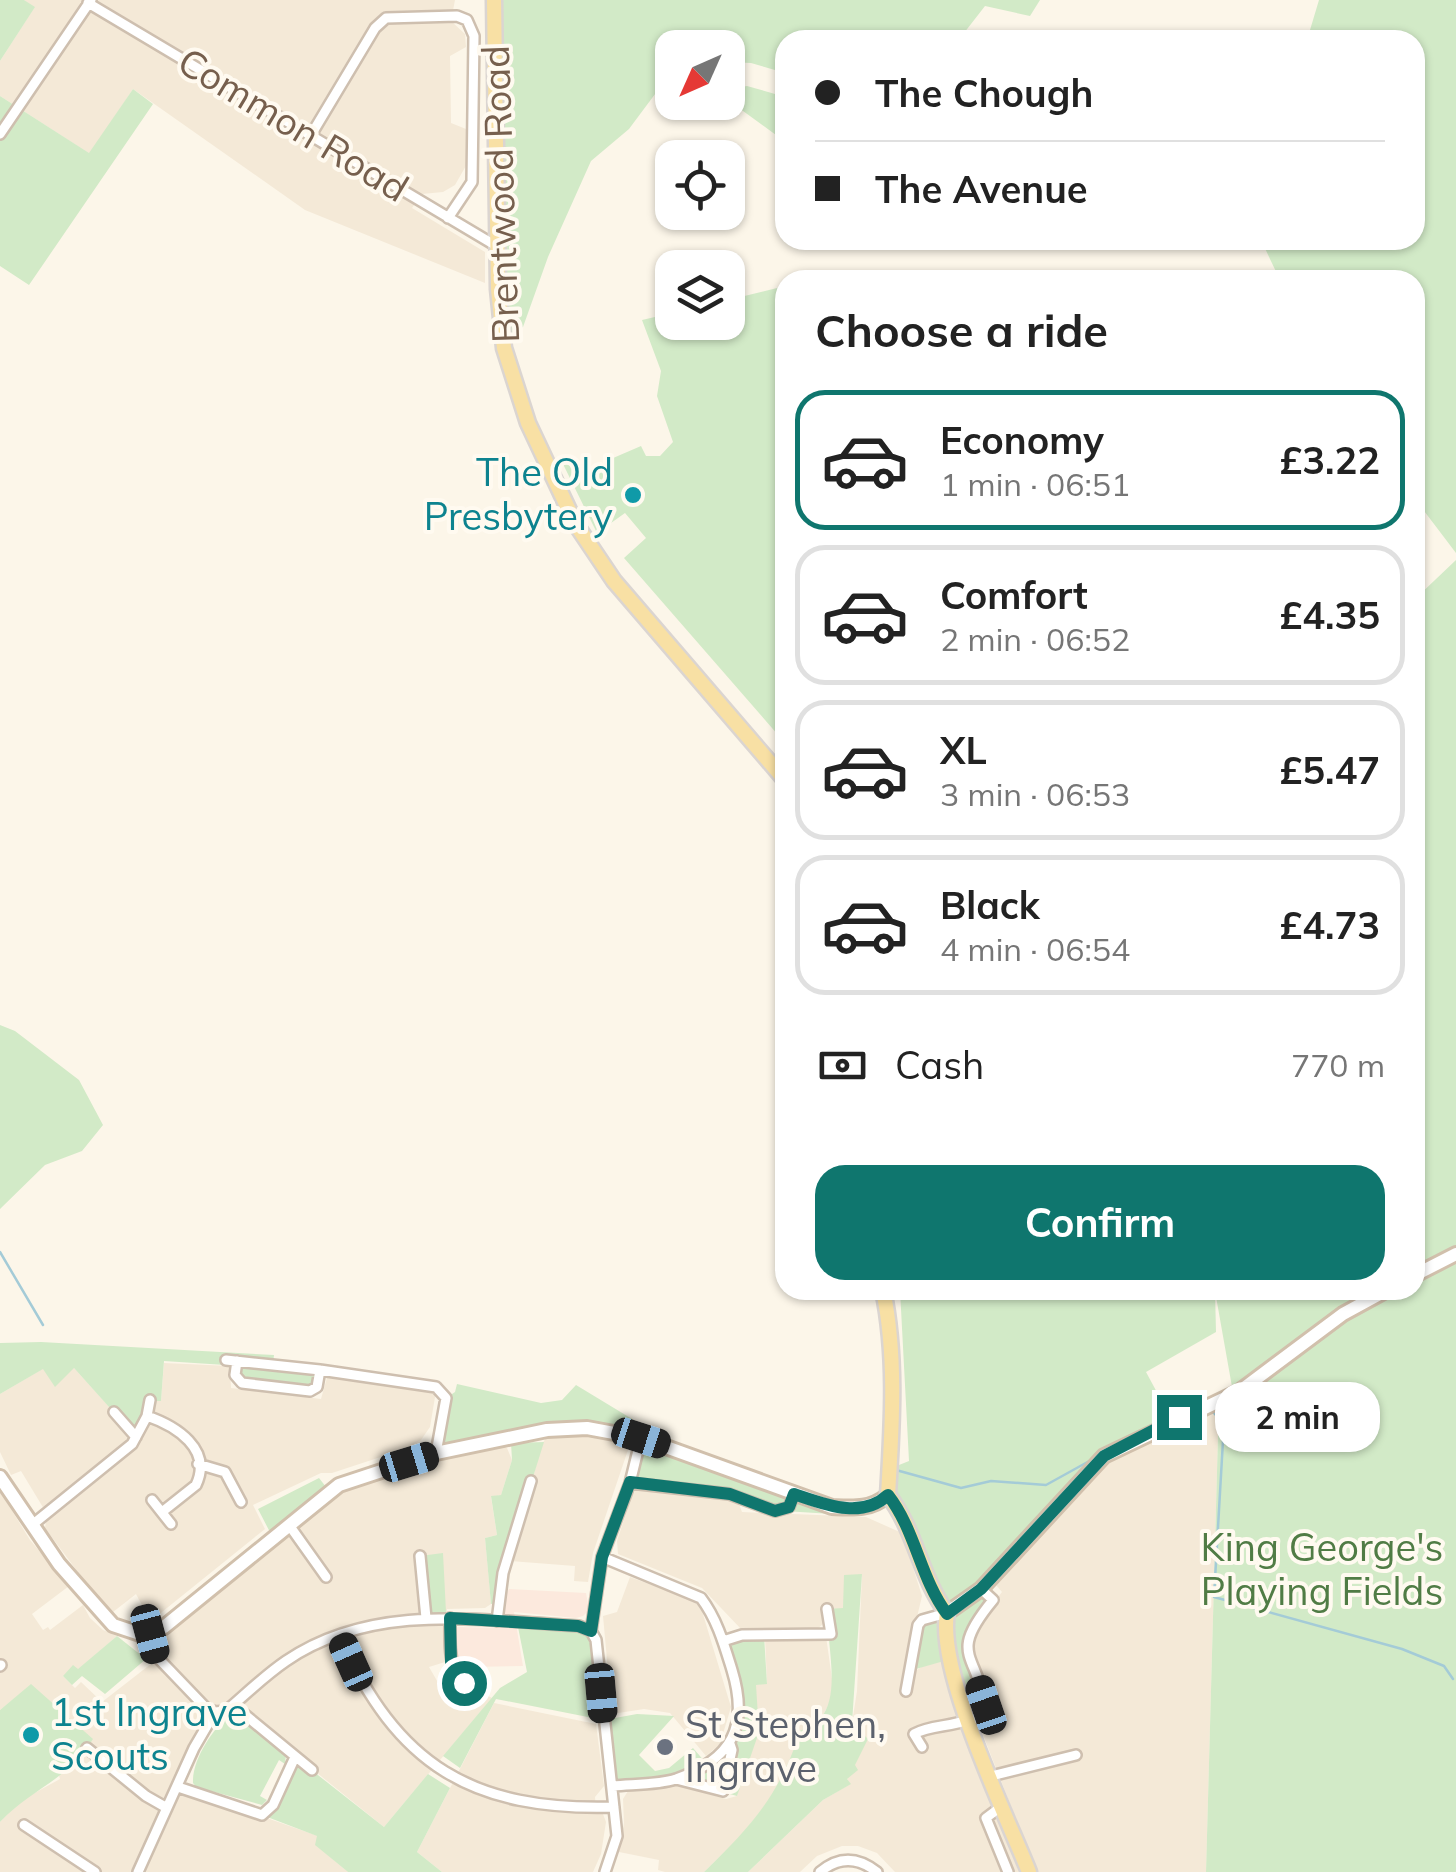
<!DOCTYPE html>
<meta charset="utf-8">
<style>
body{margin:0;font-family:Mulish,sans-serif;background:#f6f6f6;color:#222;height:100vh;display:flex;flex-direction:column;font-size:38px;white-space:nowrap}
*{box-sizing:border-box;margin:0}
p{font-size:32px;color:#767676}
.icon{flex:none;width:55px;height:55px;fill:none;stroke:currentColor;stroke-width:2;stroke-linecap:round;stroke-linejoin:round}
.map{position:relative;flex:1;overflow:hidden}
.drawer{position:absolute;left:775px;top:270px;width:650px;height:1030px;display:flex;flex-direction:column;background:#fff;border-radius:30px;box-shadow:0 2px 8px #0004}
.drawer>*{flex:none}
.top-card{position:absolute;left:775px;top:30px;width:650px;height:220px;border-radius:30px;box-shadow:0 2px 8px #0004;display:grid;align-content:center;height:220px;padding:0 40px;background:#fff}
.needle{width:65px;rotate:225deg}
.fabs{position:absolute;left:655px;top:30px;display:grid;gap:20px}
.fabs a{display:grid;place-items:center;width:90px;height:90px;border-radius:20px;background:#fff;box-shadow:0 2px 8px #0004;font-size:50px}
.end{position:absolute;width:45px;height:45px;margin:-22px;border:12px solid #0f766e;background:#fff;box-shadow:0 0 0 5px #fff}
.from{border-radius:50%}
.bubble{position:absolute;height:70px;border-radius:30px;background:#fff;box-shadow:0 2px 8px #0004;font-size:32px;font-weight:700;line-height:70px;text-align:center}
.car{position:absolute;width:30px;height:60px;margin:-30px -15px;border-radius:12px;box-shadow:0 0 8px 2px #0007;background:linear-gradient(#222 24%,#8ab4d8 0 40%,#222 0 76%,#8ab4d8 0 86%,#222 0)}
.top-card b{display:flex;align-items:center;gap:35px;height:95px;font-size:38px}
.top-card b+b{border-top:2px solid #e0e0e0}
.top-card i{width:25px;height:25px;background:#222}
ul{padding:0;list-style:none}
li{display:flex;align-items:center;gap:30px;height:140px;margin:0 20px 15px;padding:0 20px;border:5px solid #e0e0e0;border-radius:30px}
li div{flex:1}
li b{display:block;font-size:38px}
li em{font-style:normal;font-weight:700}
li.on{border-color:#0f766e}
li>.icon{width:90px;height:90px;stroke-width:1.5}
h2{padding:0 40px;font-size:45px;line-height:120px}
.pay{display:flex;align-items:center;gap:25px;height:110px;padding:0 40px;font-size:38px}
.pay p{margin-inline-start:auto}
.button{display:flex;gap:20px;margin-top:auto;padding:20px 40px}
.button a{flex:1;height:115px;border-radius:30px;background:#0f766e;color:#fff;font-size:40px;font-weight:700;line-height:115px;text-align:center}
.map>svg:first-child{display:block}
.residential{fill:#f4e9d7}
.commercial{fill:#fce9dd}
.green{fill:#d2eac7}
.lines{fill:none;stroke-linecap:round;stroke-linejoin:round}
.stream{stroke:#a4cbd7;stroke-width:2.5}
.street-casing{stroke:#cebfaf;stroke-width:14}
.secondary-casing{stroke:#d1c0ac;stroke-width:18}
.primary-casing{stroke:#dbd5d1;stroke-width:19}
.street{stroke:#fff;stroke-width:9}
.secondary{stroke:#fff;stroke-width:12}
.primary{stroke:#f8e0a4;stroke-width:14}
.route{stroke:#0f766e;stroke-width:12}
.culture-dot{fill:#0f9aa8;stroke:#fffaf0;stroke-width:4}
.worship-dot{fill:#6b7280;stroke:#fffaf0;stroke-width:4}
.labels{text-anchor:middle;stroke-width:8;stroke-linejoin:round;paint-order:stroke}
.street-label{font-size:38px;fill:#765f4d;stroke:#fffaf0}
.culture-label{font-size:38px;fill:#0d838f;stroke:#fffaf0;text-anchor:end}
.park-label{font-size:38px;fill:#507c45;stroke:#fffaf0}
.worship-label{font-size:38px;fill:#5b616d;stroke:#fffaf0;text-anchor:start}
</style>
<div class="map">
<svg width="1456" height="1872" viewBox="0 0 1456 1872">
<rect width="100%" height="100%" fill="#fcf6e9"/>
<path class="residential" d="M 24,0 L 455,0 L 451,21 L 465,34 L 466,47 L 450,56 L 451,123 L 466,129 L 467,164 L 455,185 L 443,192 L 422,194 L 412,208 L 485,252 L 485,283 L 305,210 L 133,89 L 90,154 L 0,96 L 0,61 L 34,8 Z
M 164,1363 L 230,1366 L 231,1388 L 321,1399 L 328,1374 L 436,1391 L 430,1427 L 421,1440 L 405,1449 L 332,1473 L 321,1473 L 253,1505 L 265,1529 L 157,1616 L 150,1606 L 144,1609 L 136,1594 L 113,1612 L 86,1583 L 45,1528 L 47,1514 L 21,1471 L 11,1475 L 0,1452 L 0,1394 L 44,1368 L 74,1368 L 114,1412 L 150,1400 L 161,1401 Z
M 1235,1400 L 1237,1415 L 1218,1435 L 1206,1872 L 1037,1872 L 979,1725 L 997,1720 L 971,1644 L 981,1619 L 1002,1592 L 996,1585 L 1113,1458 Z
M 579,1433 L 620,1440 L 628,1450 L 593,1553 L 588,1582 L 574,1581 L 575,1566 L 510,1561 L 542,1444 L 546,1438 Z
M 503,1446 L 507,1448 L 512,1460 L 501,1495 L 491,1497 L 497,1535 L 485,1538 L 491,1604 L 485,1608 L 447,1609 L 445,1662 L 429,1667 L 440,1686 L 454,1678 L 492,1698 L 384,1827 L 233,1705 L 214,1713 L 178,1787 L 318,1836 L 316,1845 L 348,1872 L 0,1872 L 0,1822 L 20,1801 L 60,1779 L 31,1685 L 0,1710 L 0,1491 L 30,1540 L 69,1586 L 32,1614 L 43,1630 L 48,1627 L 50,1630 L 83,1605 L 90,1618 L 103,1630 L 117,1636 L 78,1670 L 63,1676 L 75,1688 L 81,1682 L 102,1702 L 165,1653 L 160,1643 L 163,1634 L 349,1485 L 430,1461 Z
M 638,1488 L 737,1499 L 742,1512 L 866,1517 L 902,1533 L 922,1596 L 904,1672 L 914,1672 L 940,1654 L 958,1715 L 1019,1872 L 895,1872 L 877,1853 L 858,1846 L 842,1846 L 817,1856 L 800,1872 L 748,1872 L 823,1800 L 850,1784 L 847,1779 L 854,1765 L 856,1729 L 852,1723 L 857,1691 L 862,1575 L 843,1609 L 824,1609 L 823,1624 L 816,1630 L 741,1629 L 702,1588 L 618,1554 L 617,1541 L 632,1495 Z
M 630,1577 L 695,1601 L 702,1611 L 731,1707 L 720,1744 L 706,1756 L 670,1713 L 644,1709 L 612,1714 L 603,1616 L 617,1612 Z
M 826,1636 L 833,1686 L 830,1702 L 820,1721 L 800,1731 L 789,1765 L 776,1791 L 742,1835 L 704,1872 L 665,1872 L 658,1870 L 659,1860 L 619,1852 L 624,1823 L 623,1799 L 628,1791 L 675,1784 L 726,1799 L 737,1796 L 755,1685 L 767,1683 L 765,1637 Z
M 494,1703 L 596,1724 L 604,1786 L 595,1797 L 596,1811 L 603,1814 L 606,1822 L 601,1854 L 593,1872 L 442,1872 L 417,1852 Z"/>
<path class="commercial" d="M 509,1589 L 586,1593 L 589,1610 L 583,1616 L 576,1618 L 514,1612 L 523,1666 L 468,1667 L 455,1661 L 452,1630 L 458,1627 L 498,1628 L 504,1608 L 502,1600 Z"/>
<path class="green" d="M 0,0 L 24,0 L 35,7 L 0,61 Z
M 494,0 L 1040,0 L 1030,16 L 985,6 L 964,33 L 905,40 L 785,40 L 785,73 L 751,63 L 728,62 L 728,48 L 672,48 L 672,96 L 664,82 L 629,129 L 591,161 L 548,257 L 523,327 L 503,340 Z
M 1319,0 L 1456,0 L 1456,553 L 1415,499 L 1415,280 L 1280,280 L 1261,240 L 1415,240 L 1415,40 L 1307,40 Z
M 747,86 L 775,94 L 785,87 L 785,125 L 776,135 L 732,103 L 730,89 Z
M 133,89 L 153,104 L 29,285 L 0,266 L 0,96 L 89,153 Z
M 785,286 L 785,743 L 624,558 L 646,538 L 625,513 L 597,533 L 563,464 L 577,462 L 583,471 L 641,446 L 646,456 L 660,456 L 673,442 L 657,396 L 661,371 L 642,320 L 672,313 L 672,322 L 728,322 L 728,300 Z
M 1456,560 L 1456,1872 L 1206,1872 L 1218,1435 L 1237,1415 L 1215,1291 L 1216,1332 L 1146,1372 L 1173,1422 L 1095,1465 L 982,1589 L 993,1600 L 968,1634 L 987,1712 L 968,1722 L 951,1659 L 909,1671 L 918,1625 L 946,1614 L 898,1508 L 889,1469 L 909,1461 L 900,1290 L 1415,1290 L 1415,599 Z
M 0,1025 L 15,1031 L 79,1080 L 103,1125 L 82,1151 L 45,1165 L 0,1209 Z
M 41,1342 L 274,1355 L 273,1364 L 320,1370 L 317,1387 L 242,1383 L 235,1367 L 226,1360 L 225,1365 L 164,1361 L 161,1401 L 150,1401 L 136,1437 L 74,1368 L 55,1387 L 43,1369 L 0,1394 L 0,1343 Z
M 457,1384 L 541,1403 L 562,1400 L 576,1385 L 647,1428 L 638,1437 L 587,1428 L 436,1453 L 446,1398 L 455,1392 Z
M 641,1438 L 832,1507 L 832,1514 L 784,1511 L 742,1498 L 630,1483 Z
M 544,1442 L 503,1573 L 498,1603 L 491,1604 L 485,1538 L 497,1535 L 491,1496 L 501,1495 L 512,1460 L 511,1443 Z
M 319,1478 L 330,1492 L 273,1538 L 258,1509 Z
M 443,1553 L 446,1612 L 426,1613 L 420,1556 Z
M 862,1574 L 852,1723 L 868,1739 L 855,1765 L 858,1770 L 847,1779 L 851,1784 L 823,1800 L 748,1872 L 704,1872 C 751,1826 780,1795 800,1731 C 806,1728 816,1724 820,1719 C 842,1695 826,1640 827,1609 L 843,1608 L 844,1575 Z
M 517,1622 L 591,1631 L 604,1720 L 637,1714 L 674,1716 L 639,1755 L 655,1771 L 669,1768 L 693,1748 L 706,1763 L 716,1756 L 738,1720 L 723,1641 L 764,1635 L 767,1684 L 756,1685 L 759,1732 L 737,1796 L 675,1779 L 613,1786 L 603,1720 L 496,1699 L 460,1768 L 443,1756 L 500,1688 L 527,1672 Z
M 117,1636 L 146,1659 L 105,1694 L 82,1676 L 72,1685 L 63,1676 L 73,1665 L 78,1669 Z
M 31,1684 L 93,1739 C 67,1781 32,1788 0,1822 L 0,1710 Z
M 231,1713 L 239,1715 L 286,1755 L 285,1764 L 279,1760 L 260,1796 L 267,1800 L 262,1805 L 196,1787 L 193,1783 C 192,1759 213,1729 231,1713 Z
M 295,1757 L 384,1827 L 428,1774 L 450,1788 L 417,1852 L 442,1872 L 348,1872 L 315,1845 L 317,1836 L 262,1815 Z"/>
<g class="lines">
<path class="stream" d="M 0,1252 L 43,1325
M 1214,1413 L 1224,1423 L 1214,1597 L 1402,1649 L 1444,1666 L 1453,1679
M 1148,1428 L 1202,1399
M 896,1470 L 961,1488 L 991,1481 L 1046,1485 L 1093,1459"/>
<g class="street-casing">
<path id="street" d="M 88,3 L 498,247
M 0,134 L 91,0
M 311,135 L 375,28 L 386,18 L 457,16 L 467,20 L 474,36 L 472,182 L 448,218
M 226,1360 L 320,1370 L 436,1387 L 446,1398 L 436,1453
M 237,1361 L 235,1375 L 242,1383 L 310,1391 L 317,1387 L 320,1370
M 114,1412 L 136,1437
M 147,1416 C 176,1426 213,1449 196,1485 L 162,1512
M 198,1464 L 225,1472 L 241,1502
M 630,1483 L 729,1494 L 775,1511 L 789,1507 L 794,1494
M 152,1500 L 171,1524
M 32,1525 L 132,1444 L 147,1416 L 150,1400
M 289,1525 L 326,1577
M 420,1556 L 426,1618
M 602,1557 L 701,1598 C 717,1619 724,1644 732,1670 C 749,1726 733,1759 676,1779 C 657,1785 632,1784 613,1786
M 450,1618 C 450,1657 447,1671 480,1695
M 497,1621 L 503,1573 L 531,1481
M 150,1634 L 160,1660 L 206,1708 L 215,1712
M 339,1635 C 397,1766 472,1811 614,1807
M 723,1641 L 742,1635 L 831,1634 L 827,1609
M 0,1666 L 1,1665
M 906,1691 L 918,1625 L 922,1620 L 947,1613
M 233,1705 L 312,1770
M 215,1712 L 226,1711 C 246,1694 264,1676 286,1661 C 372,1602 481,1620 579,1626 L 591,1631
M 968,1722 L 987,1712 C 978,1652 946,1657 993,1600 L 981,1589
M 922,1747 L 914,1734 C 930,1725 950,1727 967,1720
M 87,1748 L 146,1796 L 167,1808
M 991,1776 L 1076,1755
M 676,1779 L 723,1791 L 732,1750 L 730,1744
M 178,1787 L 262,1815 L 273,1805 L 295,1757
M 1002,1806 L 986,1818 L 1008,1872
M 24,1825 L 95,1872
M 138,1872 L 194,1748 L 215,1712
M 605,1872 L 617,1836 L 596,1640 L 591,1631 L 602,1557 L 630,1483 L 641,1438
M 820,1872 C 839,1856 858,1857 877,1872"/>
</g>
<g class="secondary-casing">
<path id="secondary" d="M 1415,1275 L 1456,1254
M 0,1477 L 59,1564 L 113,1625 L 140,1634 L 164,1627 L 339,1485 L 436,1453 L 547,1430 L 587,1428 L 641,1438 L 832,1507 C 853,1508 871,1510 888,1495
M 947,1613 L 981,1589 L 1104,1456 L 1240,1391 L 1343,1314 L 1387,1290"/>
</g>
<g class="primary-casing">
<path id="primary" d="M 494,0 L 498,289 L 504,348 L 528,423 L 575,523 L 614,581 L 785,780
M 883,1290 C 897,1357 892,1427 888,1495 C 916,1531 920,1577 947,1613 C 937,1673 1005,1812 1029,1872"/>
</g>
<use href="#street" class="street"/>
<use href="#secondary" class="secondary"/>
<use href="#primary" class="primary"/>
</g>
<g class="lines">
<path class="route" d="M 464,1683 L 451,1662 L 450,1618 L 578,1626 L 591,1631 L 602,1557 L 630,1482 L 730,1494 L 775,1511 L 789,1507 L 794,1494 C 824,1504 861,1520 888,1495 C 916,1531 920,1578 947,1614 L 981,1589 L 1104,1456 L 1179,1417"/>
</g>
<g class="culture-dot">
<circle cx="633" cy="495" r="10"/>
<circle cx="31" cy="1735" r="10"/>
</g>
<circle class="worship-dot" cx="665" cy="1747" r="10"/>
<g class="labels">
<g class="street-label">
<text transform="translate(293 125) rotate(31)" y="13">Common Road</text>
<text transform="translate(501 194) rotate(-92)" y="13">Brentwood Road</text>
</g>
<g class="culture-label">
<text x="613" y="486">The Old<tspan x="613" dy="44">Presbytery</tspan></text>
<text x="51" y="1726" text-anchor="start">1st Ingrave<tspan x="51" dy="44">Scouts</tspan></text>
</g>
<g class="park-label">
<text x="1322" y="1561">King George's<tspan x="1322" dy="44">Playing Fields</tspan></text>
</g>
<g class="worship-label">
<text x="685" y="1738">St Stephen,<tspan x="685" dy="44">Ingrave</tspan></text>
</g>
</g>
</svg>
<div class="fabs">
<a><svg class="needle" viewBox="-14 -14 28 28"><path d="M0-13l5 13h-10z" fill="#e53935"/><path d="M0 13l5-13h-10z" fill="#767676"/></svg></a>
<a><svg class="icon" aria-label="locate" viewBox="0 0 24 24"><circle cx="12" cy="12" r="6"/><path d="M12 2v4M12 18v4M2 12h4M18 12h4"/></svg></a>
<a><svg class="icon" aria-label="layers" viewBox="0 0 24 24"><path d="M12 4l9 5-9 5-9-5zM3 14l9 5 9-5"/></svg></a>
</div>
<i class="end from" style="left:464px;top:1683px"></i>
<i class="end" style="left:1179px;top:1417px"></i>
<div class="bubble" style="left:1215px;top:1382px;width:165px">2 min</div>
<i class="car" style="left:641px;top:1438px;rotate:108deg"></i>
<i class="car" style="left:409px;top:1462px;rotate:73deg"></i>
<i class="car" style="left:150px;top:1634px;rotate:165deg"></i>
<i class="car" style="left:351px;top:1662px;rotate:336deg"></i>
<i class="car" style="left:601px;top:1693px;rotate:175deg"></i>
<i class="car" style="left:986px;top:1705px;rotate:341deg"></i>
<div class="top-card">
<b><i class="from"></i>The Chough</b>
<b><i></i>The Avenue</b>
</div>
<section class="drawer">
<h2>Choose a ride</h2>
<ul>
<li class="on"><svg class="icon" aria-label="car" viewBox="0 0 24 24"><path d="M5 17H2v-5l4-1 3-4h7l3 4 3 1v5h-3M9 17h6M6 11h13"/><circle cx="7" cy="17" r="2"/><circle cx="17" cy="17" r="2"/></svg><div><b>Economy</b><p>1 min · 06:51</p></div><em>£3.22</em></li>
<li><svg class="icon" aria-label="car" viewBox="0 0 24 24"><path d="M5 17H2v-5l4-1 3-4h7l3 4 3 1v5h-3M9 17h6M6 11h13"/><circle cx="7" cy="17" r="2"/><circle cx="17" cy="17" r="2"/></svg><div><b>Comfort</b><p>2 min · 06:52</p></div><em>£4.35</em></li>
<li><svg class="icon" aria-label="car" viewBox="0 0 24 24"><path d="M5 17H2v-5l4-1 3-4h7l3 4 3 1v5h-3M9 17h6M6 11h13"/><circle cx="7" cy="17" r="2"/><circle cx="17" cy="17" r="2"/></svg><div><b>XL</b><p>3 min · 06:53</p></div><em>£5.47</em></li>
<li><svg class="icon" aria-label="car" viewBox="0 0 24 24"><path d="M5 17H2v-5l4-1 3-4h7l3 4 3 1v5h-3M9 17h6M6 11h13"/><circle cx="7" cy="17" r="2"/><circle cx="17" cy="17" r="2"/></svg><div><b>Black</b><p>4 min · 06:54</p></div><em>£4.73</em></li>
</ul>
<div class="pay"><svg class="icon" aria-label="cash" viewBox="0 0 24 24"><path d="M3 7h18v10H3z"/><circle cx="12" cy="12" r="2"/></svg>Cash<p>770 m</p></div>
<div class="button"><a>Confirm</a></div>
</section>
</div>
